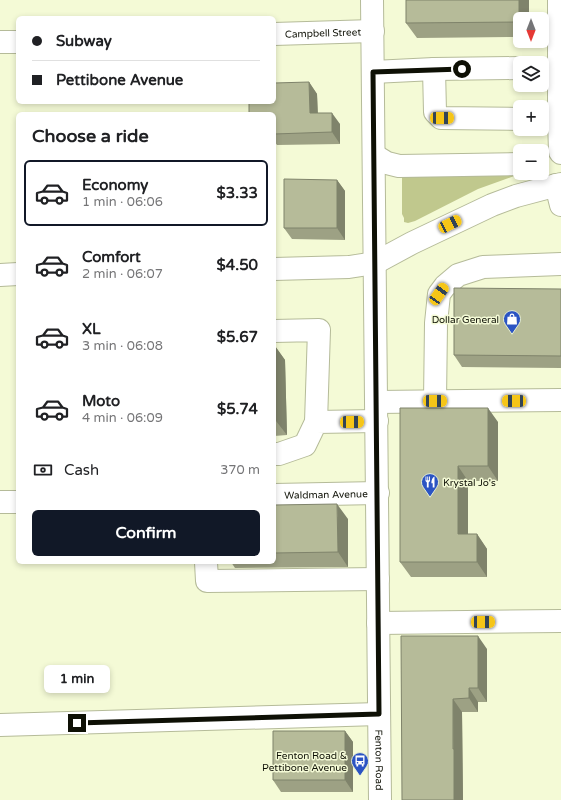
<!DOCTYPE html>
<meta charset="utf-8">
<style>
body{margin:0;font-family:"Varela Round",sans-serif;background:#f6f6f6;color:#202124;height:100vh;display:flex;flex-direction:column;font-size:15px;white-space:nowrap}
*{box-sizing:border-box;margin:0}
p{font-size:13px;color:#757577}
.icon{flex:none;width:22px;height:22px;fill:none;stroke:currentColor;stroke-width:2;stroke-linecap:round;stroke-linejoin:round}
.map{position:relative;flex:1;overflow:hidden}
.sheet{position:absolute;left:16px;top:112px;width:260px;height:452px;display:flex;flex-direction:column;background:#fff;border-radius:6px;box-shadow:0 2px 6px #0003}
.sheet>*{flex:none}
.hud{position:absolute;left:16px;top:16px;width:260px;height:88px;border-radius:6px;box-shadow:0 2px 6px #0003;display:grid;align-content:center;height:88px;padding:0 16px;background:#fff}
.needle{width:26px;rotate:180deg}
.controls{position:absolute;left:513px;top:12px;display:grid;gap:8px}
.controls a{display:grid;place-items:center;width:36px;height:36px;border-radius:6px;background:#fff;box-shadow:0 2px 6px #0003;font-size:20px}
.end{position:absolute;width:18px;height:18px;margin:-9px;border:5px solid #0e1005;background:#fff;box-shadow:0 0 0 2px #fff}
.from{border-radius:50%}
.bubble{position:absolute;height:28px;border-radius:6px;background:#fff;box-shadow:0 2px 6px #0003;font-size:13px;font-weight:700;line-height:28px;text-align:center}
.car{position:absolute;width:12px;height:24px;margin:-12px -6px;border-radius:5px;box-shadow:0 0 3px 1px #0007;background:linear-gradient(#f5c518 24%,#345 0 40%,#f5c518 0 76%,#345 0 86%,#f5c518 0)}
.hud b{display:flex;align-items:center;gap:14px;height:38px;font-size:15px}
.hud b+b{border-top:1px solid #e0e0e0}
.hud i{width:10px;height:10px;background:#202124}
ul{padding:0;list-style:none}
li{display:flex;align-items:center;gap:12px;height:66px;margin:0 8px 6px;padding:0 8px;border:2px solid transparent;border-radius:6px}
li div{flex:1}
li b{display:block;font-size:15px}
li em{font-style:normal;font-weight:700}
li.on{border-color:#111827}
li>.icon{width:36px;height:36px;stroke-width:1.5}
h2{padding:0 16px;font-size:18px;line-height:48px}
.pay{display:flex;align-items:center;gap:10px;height:44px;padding:0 16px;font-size:15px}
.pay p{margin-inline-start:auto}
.button{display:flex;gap:8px;margin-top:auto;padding:8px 16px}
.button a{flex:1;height:46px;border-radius:6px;background:#111827;color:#fff;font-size:16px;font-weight:700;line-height:46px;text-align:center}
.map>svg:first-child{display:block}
.green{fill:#c0c88d}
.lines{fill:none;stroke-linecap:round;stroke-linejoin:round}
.minor-casing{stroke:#b5bb99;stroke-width:24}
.minor{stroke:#fff;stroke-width:22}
.wall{fill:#9da184}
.shaded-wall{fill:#7f836b}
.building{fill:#b6bb99;stroke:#7f836b}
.route{stroke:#0e1005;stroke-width:5}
.labels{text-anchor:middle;stroke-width:3;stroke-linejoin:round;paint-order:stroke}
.street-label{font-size:10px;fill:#0e1005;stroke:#f4fad6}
.poi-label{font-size:10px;fill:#0e1005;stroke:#f4fad6;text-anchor:end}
</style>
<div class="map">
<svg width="561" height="800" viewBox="0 0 561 800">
<rect width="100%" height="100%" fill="#f4fad6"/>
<path class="green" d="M 402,172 L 519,173 L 517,175 L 478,189 L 415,221 L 408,223 L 404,222 L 404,218 L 402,214 Z"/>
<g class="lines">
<g class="minor-casing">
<g id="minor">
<path id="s1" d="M 372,0 L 380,800"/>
<path d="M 559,0 L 559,119 L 560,152 L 561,153"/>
<path id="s2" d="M 274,34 L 373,31"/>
<path d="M 0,42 L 18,42"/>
<path d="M 434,69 L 435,112 L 441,118 L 520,119"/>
<path d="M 373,72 L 434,69 L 520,68"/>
<path d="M 374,155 L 387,163 L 399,166 L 520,164"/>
<path d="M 556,185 L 561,205"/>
<path d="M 274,269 L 349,267 L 375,263 L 412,243 L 492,205 L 516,196 L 561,184"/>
<path d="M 0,275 L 18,274"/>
<path d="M 274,331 L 319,330 L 316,422"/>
<path d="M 435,401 L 436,323 L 439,294 L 445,286 L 458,275 L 483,267 L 561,264"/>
<path d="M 377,402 L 561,400"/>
<path d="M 274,454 L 279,454 L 305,445 L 316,422 L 377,421"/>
<path id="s3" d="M 274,495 L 378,493"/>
<path d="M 0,502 L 18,502"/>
<path d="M 206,562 L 207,581 L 378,579"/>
<path d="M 378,623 L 561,621"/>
<path d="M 0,725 L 379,714"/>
</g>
</g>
<use href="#minor" class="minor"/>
</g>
<path class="wall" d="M 529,0 L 529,19 L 520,19 L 520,37 L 417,38 L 406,23 Z
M 309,82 L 317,94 L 318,113 L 340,124 L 340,144 L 277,145 L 274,141 L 274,114 Z
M 337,180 L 345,191 L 345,240 L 292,239 L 284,228 Z
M 561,289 L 561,368 L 462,367 L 454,355 Z
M 274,346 L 275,346 L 285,360 L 287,435 L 274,436 Z
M 400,408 L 498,422 L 498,481 L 468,481 L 468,534 L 477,534 L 487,549 L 487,577 L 411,577 L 400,562 Z
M 274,505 L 348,519 L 348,567 L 235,568 L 231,562 L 274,562 Z
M 401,636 L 487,649 L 487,702 L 478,702 L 478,712 L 462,712 L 463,800 Z
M 345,731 L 353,742 L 353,792 L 281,792 L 273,780 Z"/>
<path class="shaded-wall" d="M 519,0 L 529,0 L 529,19 L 520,19 L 520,24 L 519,22 Z
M 309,82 L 317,94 L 318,125 L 310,113 Z
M 332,113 L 340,124 L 340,144 L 332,132 Z
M 337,180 L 345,191 L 345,240 L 337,228 Z
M 275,346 L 285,360 L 287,435 L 276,421 Z
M 488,408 L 498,422 L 498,481 L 488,466 Z
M 458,466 L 468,481 L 468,549 L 458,534 Z
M 337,504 L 348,519 L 348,567 L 338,552 Z
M 477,534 L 487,549 L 487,577 L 477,562 Z
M 478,636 L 487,649 L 487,702 L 478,688 Z
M 469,688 L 478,702 L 478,712 L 469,698 Z
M 453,699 L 462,712 L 463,800 L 454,800 Z
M 345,731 L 353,742 L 353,792 L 345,780 Z"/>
<path class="building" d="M 406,0 L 519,0 L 519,22 L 406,23 Z
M 309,82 L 310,113 L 332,113 L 332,132 L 274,134 L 274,114 L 249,114 L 249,102 L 274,102 L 274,83 Z
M 284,179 L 337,180 L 337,228 L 284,228 Z
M 454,288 L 561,289 L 561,356 L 454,355 Z
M 274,346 L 275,346 L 276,421 L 274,421 Z
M 400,408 L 488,408 L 488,466 L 458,466 L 458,534 L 477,534 L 477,562 L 400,562 Z
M 337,504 L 338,552 L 274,553 L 274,505 Z
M 401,636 L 478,636 L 478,688 L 469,688 L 469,698 L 453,699 L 453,749 L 454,749 L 454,800 L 402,800 Z
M 273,731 L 345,731 L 345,780 L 273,780 Z"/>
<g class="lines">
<path class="route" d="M 77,723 L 379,714 L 373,72 L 462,69"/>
</g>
<defs>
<g id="shop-pin" transform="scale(0.9)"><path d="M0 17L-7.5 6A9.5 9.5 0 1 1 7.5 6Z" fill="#2b54c3" stroke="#f4fad6"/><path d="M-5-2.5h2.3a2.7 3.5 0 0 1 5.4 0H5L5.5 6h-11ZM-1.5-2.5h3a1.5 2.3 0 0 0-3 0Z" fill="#fff"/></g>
<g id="restaurant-pin" transform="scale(0.9)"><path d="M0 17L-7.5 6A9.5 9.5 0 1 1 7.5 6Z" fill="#2b54c3" stroke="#f4fad6"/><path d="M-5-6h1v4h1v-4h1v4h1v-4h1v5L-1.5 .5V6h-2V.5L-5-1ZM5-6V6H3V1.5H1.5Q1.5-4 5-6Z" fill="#fff"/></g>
<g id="bus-pin" transform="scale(0.9)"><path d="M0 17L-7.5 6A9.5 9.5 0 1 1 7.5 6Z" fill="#2b54c3" stroke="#f4fad6"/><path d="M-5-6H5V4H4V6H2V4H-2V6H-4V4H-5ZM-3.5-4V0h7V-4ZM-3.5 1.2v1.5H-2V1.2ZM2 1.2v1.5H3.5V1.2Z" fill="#fff"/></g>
</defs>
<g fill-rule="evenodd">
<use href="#shop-pin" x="512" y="319"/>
<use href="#restaurant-pin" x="430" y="482"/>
<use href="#bus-pin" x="360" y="761"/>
</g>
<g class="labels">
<g class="street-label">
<text dy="4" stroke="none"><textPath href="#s2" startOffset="49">Campbell Street</textPath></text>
<text dy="4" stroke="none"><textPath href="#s3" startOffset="52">Waldman Avenue</textPath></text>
<text dy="4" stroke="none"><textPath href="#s1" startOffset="760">Fenton Road</textPath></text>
</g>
<g class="poi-label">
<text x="499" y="323">Dollar General</text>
<text x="443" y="486" text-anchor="start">Krystal Jo's</text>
<text x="347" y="759">Fenton Road &amp;<tspan x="347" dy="12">Pettibone Avenue</tspan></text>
</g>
</g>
</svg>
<div class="controls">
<a><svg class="needle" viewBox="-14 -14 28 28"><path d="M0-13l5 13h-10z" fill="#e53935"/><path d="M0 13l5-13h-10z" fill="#757577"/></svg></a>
<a><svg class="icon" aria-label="layers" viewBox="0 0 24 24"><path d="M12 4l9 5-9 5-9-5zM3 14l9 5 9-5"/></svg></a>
<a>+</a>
<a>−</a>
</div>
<i class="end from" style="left:462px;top:69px"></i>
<i class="end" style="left:77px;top:723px"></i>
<div class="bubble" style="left:44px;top:665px;width:66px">1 min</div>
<i class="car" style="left:442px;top:118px;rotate:90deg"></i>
<i class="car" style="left:450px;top:224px;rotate:64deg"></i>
<i class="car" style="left:439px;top:294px;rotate:35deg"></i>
<i class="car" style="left:435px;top:401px;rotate:90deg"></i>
<i class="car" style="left:514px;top:401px;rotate:270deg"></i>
<i class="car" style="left:352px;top:422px;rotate:89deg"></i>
<i class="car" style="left:483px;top:622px;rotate:90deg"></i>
<div class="hud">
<b><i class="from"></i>Subway</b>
<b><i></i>Pettibone Avenue</b>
</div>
<section class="sheet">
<h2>Choose a ride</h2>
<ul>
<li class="on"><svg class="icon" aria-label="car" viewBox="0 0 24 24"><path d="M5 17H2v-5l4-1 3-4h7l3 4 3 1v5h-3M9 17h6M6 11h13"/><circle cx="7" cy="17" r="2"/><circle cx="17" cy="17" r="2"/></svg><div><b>Economy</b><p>1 min · 06:06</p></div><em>$3.33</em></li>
<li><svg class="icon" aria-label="car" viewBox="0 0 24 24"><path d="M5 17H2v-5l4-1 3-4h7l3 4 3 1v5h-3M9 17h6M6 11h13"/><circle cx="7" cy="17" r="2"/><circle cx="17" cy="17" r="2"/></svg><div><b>Comfort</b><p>2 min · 06:07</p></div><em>$4.50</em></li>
<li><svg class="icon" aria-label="car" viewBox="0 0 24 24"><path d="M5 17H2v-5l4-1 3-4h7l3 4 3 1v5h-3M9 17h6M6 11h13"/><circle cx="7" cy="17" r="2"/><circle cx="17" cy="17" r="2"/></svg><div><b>XL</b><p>3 min · 06:08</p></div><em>$5.67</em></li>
<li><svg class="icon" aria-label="car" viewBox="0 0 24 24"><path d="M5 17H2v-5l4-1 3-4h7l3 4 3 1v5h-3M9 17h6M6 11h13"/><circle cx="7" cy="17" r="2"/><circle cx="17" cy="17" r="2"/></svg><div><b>Moto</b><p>4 min · 06:09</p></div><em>$5.74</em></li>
</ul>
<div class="pay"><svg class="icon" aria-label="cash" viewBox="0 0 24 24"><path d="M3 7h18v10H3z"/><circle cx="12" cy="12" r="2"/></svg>Cash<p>370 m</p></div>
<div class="button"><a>Confirm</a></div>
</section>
</div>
